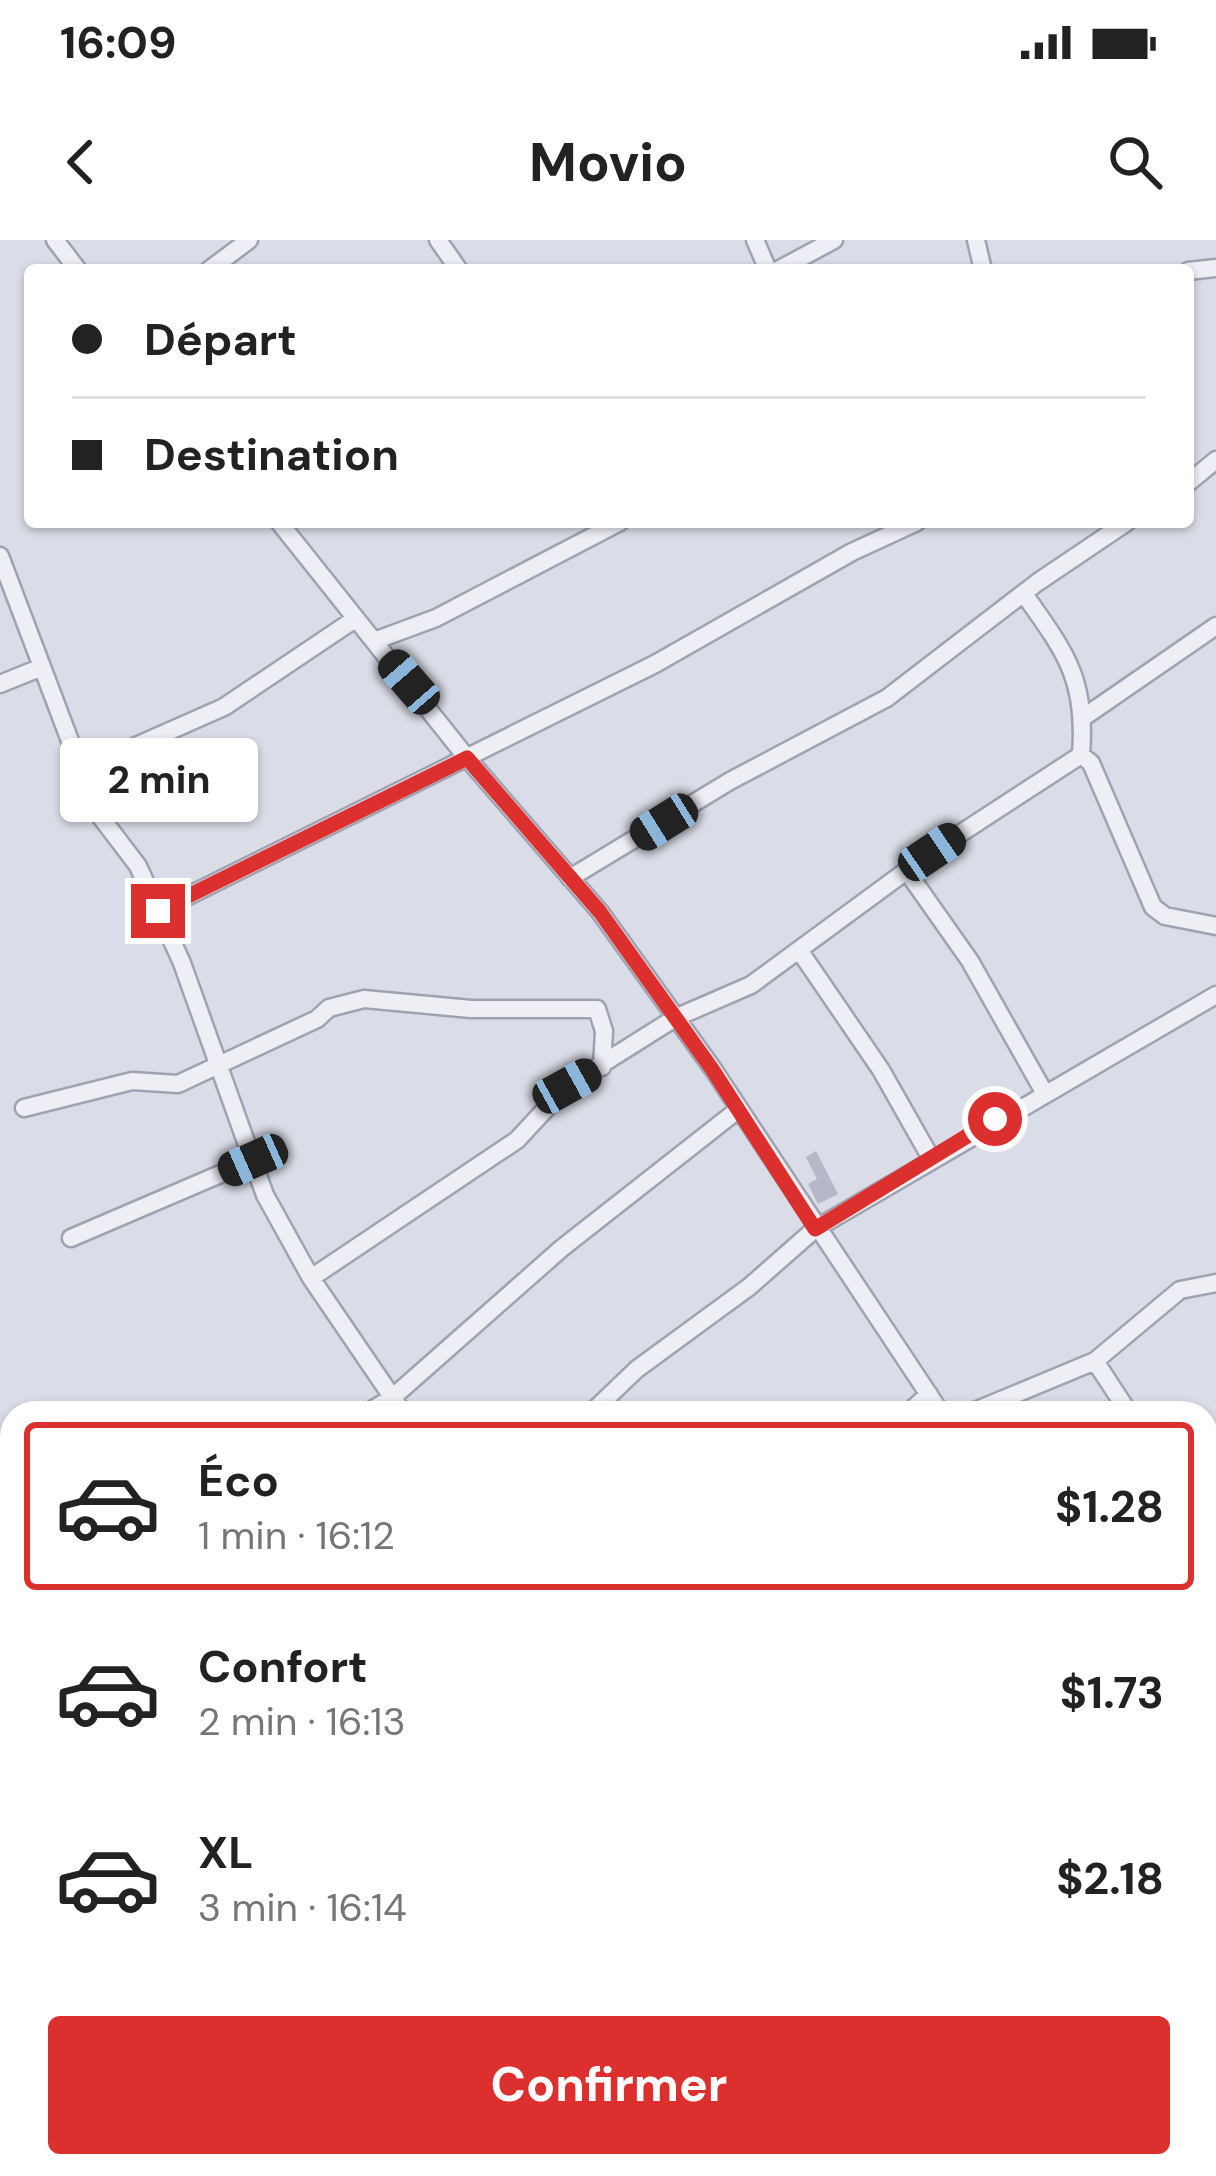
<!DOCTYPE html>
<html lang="fr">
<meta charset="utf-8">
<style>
body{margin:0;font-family:"DM Sans",sans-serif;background:#f6f6f6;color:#222;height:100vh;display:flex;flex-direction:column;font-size:45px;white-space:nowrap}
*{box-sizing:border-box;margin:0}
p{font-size:39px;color:#767676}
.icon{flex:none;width:66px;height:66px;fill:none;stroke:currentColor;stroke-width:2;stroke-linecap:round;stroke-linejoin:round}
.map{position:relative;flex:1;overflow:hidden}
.details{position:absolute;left:0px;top:1161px;width:1218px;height:777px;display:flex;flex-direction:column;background:#fff;border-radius:36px 36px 0 0;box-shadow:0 3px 9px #0004}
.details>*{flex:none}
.guide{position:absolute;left:24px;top:24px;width:1170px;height:264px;border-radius:12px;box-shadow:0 3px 9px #0004;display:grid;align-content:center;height:264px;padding:0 48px;background:#fff}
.end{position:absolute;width:54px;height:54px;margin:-27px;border:15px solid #dc302f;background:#fff;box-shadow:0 0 0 6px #fff}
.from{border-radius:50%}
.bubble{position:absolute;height:84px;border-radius:12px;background:#fff;box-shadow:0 3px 9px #0004;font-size:39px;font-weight:700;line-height:84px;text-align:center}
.car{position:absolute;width:36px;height:72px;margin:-36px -18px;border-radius:15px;box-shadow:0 0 9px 3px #0007;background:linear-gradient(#222 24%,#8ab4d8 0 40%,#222 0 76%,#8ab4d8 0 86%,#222 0)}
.guide b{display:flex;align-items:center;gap:42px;height:114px;font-size:45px}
.guide b+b{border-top:3px solid #e0e0e0}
.guide i{width:30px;height:30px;background:#222}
ul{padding:21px 0 0;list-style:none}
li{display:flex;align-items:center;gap:36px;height:168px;margin:0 24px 18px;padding:0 24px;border:6px solid transparent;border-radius:12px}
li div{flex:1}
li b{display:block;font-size:45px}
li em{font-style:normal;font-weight:700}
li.current{border-color:#dc302f}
li>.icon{width:108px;height:108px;stroke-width:1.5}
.primary-button{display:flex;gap:24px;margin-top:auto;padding:24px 48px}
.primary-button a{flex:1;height:138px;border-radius:12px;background:#dc302f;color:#fff;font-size:48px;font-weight:700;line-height:138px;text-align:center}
.status{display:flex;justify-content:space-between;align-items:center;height:84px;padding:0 60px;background:#fff;direction:ltr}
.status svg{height:33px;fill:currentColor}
header{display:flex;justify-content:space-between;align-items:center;height:156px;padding:0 48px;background:#fff;font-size:54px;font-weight:700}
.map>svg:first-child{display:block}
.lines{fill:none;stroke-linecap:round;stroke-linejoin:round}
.river{stroke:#91a4cc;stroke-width:27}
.building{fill:#b4b8c7}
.minor-casing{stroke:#9fa3b1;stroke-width:21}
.minor{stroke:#edeff5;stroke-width:16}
.route{stroke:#dc302f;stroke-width:15}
</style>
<div class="status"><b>16:09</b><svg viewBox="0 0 49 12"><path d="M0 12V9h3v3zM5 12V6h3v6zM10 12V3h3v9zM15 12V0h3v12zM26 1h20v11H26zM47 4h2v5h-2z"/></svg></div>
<header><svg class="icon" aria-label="back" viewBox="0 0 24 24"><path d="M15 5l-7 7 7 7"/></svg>Movio<svg class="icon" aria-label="search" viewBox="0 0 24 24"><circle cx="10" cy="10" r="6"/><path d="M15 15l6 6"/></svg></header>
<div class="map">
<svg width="1216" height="1936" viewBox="0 0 1216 1936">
<rect width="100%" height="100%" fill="#dadde7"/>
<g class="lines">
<path class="river" d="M 0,1426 L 12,1436
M 375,1936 L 376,1926"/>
</g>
<path class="building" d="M 816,911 L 838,954 L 818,964 L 808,944 L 817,939 L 806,917 Z"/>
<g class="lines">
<g class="minor-casing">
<path id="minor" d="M 55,0 L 78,30
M 438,0 L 459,30
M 755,0 L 768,30
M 976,0 L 983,30
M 209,30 L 249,0
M 778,30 L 834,0
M 1188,31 L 1216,28
M 1188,243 L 1216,220
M 279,282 L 467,518 L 600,672 L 713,829 L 941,1173
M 0,316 L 97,572 L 138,626 L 182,723 L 265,955 L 311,1038 L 403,1173
M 1024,354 C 1066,413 1087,440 1081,515 L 1091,523 L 1153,667 L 1165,676 L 1216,686
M 374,401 L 436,378 L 620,282
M 0,444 L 42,427
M 1084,477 L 1216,386
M 79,531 L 224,467 L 355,379
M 906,630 L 970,721 L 1044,852
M 570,638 L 730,541 L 887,458 L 1038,342 L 1127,282
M 158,671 L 655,424 L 852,312 L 917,282
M 799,710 L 881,830 L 932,920
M 24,868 L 132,841 L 178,844 L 317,779 L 329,768 L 364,759 L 471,769 L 597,769 L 604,791 L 602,827
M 71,998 L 253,920
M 311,1038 L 517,900 L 567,846 L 675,778 L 751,745 L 932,612 L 1081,515
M 1095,1121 L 1180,1050 L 1216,1043
M 367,1173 L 393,1157 L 562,1008 L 739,869
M 591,1173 L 637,1129 L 749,1047 L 815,989 L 1216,755
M 908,1173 L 929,1154
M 970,1173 L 1095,1121 L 1129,1173
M 1206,1292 L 1216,1307
M 1206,1569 L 1216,1584
M 1206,1784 L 1216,1770
M 914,1926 L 924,1936
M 614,1936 L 629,1926
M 1085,1936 L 1091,1926"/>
</g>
<use href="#minor" class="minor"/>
</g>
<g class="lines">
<path class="route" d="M 158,671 L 467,518 L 600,672 L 712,829 L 815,989 L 995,879"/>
</g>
</svg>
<i class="end from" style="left:995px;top:879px"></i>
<i class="end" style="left:158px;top:671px"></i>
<div class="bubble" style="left:60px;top:498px;width:198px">2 min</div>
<i class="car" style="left:409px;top:442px;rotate:319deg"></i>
<i class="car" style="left:664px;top:582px;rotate:238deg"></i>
<i class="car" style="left:932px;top:612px;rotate:56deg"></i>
<i class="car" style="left:567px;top:846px;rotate:61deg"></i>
<i class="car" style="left:253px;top:920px;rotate:246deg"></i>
<div class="guide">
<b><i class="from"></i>Départ</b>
<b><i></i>Destination</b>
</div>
<section class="details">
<ul>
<li class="current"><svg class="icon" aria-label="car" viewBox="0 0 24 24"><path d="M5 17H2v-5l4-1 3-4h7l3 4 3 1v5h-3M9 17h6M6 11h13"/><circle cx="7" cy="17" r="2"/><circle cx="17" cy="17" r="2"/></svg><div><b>Éco</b><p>1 min · 16:12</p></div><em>$1.28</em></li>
<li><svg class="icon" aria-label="car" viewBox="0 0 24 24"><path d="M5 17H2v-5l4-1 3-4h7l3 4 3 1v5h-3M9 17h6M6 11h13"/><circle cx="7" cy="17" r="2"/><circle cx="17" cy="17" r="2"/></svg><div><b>Confort</b><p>2 min · 16:13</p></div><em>$1.73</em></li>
<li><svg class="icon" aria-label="car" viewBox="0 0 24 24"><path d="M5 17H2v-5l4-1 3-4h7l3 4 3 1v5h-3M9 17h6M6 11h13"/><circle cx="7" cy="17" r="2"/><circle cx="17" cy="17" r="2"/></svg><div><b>XL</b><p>3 min · 16:14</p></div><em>$2.18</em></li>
</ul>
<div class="primary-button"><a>Confirmer</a></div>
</section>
</div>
